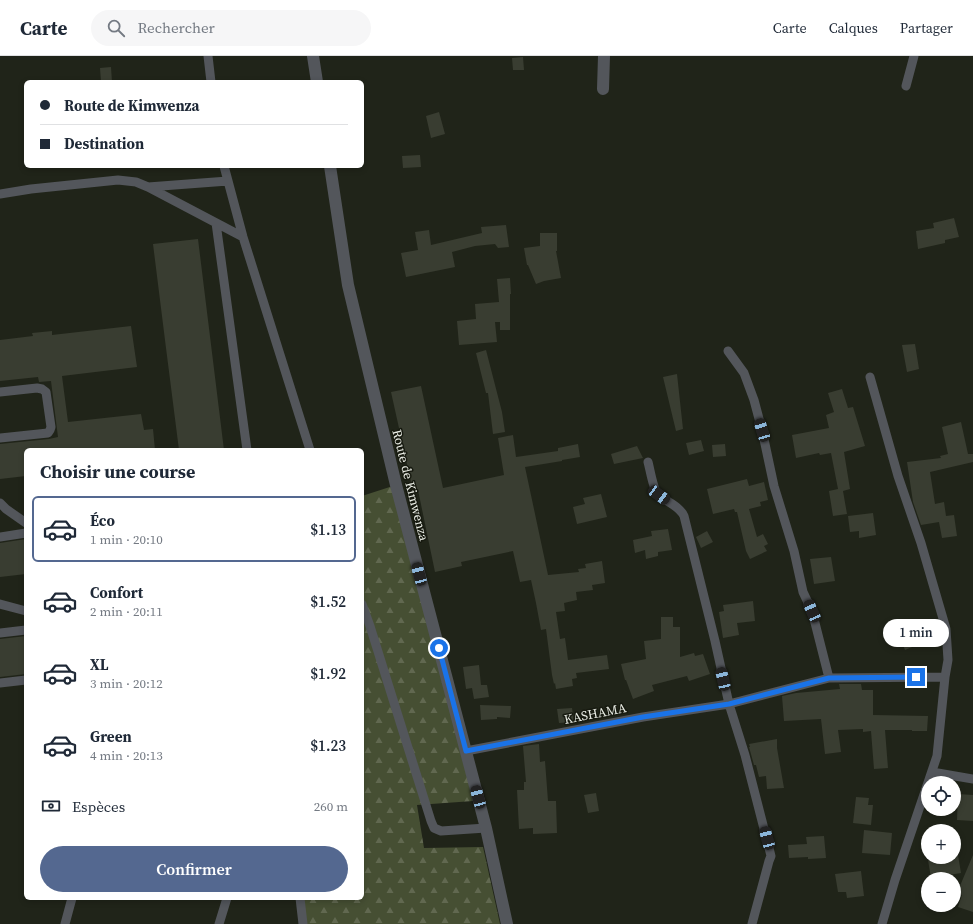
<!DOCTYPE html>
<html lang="fr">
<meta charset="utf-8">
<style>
body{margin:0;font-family:"Source Serif 4",serif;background:#f6f6f7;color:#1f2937;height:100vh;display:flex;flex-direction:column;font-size:15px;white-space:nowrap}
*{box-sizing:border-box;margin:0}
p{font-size:13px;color:#747a83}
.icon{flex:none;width:22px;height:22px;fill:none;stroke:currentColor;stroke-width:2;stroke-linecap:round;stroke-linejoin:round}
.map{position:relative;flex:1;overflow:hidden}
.drawer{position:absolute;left:24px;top:392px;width:340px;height:452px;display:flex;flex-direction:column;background:#fff;border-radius:6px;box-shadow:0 2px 6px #0003}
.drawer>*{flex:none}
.top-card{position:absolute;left:24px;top:24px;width:340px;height:88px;border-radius:6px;box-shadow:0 2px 6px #0003;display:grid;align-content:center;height:88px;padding:0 16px;background:#fff}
.tools{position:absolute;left:921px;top:720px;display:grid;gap:8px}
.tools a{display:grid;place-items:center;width:40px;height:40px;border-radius:50%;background:#fff;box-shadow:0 2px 6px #0003;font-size:20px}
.end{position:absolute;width:18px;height:18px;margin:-9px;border:5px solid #1a73e8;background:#fff;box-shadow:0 0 0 2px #fff}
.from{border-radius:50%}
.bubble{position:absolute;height:28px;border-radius:14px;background:#fff;box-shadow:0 2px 6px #0003;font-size:13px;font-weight:600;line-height:28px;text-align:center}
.car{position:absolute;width:12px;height:24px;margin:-12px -6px;border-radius:5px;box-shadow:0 0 3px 1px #0007;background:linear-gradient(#222 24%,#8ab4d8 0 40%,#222 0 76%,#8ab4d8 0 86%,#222 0)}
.top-card b{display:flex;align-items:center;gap:14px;height:38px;font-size:15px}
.top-card b+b{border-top:1px solid #e0e1e3}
.top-card i{width:10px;height:10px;background:#1f2937}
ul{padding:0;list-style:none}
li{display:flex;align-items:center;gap:12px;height:66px;margin:0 8px 6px;padding:0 8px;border:2px solid transparent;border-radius:6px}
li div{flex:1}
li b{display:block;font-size:15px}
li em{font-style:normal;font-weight:600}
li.active{border-color:#546890}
li>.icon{width:36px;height:36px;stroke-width:1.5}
h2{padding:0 16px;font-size:18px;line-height:48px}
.pay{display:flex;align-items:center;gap:10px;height:44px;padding:0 16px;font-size:15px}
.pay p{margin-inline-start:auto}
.primary-button{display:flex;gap:8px;margin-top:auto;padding:8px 16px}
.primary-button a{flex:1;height:46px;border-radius:24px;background:#546890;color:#fff;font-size:16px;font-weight:600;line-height:46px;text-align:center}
header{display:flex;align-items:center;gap:24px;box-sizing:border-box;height:56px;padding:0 20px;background:#fff;border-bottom:1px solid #e0e1e3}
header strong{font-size:19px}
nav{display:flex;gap:22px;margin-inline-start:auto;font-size:14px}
.search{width:280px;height:36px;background:#f6f6f7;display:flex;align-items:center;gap:10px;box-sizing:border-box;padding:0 14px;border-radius:22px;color:#747a83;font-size:15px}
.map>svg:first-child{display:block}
.forest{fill:url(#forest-firs)}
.building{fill:#393d31}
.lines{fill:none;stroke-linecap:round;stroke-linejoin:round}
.service{stroke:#53565b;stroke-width:9}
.minor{stroke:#53565b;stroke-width:12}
.tertiary{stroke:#53565b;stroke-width:12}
.route{stroke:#1a73e8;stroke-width:5}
.labels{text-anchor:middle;stroke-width:3;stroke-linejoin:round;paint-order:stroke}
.street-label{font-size:13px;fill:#e9ece4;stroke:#171a10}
</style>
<header>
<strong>Carte</strong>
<div class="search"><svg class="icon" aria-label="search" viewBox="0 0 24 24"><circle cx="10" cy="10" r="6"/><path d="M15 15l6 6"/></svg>Rechercher</div>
<nav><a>Carte</a><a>Calques</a><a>Partager</a></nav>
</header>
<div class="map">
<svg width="973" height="868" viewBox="0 0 973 868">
<defs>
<pattern id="forest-firs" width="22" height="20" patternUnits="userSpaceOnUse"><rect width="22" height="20" fill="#464f33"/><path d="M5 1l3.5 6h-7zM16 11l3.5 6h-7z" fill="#616850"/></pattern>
</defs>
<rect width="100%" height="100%" fill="#202419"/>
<path class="forest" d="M 396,429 L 473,745 L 417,749 L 424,792 L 483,791 L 500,868 L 303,868 L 300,842 L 362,842 L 362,440 Z"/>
<path class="building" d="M 523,1 L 524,14 L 513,14 L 512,2 Z
M 111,11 L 112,26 L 101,26 L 100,12 Z
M 439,56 L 445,78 L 431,82 L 426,60 Z
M 420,99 L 421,111 L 403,112 L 402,100 Z
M 954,162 L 959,181 L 945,184 L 945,187 L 918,193 L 916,175 L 934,172 L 933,167 Z
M 506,169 L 509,191 L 498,192 L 495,188 L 475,190 L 452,196 L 455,211 L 406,221 L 401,197 L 418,194 L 415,176 L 429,174 L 431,189 L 482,177 L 481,171 Z
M 540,177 L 557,177 L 557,195 L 556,195 L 561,222 L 544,225 L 536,228 L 528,209 L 527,209 L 524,192 L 540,190 Z
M 198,183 L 224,394 L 179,394 L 166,292 L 153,188 Z
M 510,222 L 511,238 L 510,238 L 510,274 L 500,274 L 500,266 L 495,266 L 497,286 L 459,289 L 457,265 L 476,263 L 475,248 L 499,246 L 497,223 Z
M 131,270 L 137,311 L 62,320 L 68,366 L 141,358 L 144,374 L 153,373 L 155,394 L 26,394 L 26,420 L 0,423 L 0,388 L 49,383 L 58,381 L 51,325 L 39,326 L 38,321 L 0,325 L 0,284 L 33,280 L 32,277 L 52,275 L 52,279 Z
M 915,288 L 919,313 L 907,316 L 902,289 Z
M 486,294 L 502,356 L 505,376 L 493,378 L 488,337 L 486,337 L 476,297 Z
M 677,318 L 683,373 L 676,375 L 663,321 Z
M 421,330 L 443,432 L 504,419 L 498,382 L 513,379 L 516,401 L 558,395 L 558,392 L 578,388 L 580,401 L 562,404 L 562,405 L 525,411 L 548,519 L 579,516 L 578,513 L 586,512 L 585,508 L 602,505 L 605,527 L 592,529 L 593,534 L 576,536 L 577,544 L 564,547 L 565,555 L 556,556 L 560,583 L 565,582 L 568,604 L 607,599 L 609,613 L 576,617 L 577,622 L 572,623 L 573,630 L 556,633 L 555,627 L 554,628 L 552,619 L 546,573 L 541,574 L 536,547 L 531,524 L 520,526 L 513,495 L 461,506 L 462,510 L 435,516 L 418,434 L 413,435 L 391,336 Z
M 842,333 L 848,352 L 853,351 L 865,390 L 844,396 L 850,433 L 843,435 L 847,458 L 833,460 L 829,435 L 838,433 L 831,397 L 820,399 L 819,397 L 796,402 L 792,379 L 829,372 L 826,359 L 834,356 L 828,337 Z
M 961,366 L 968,398 L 973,398 L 973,406 L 930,416 L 935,448 L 944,446 L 946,460 L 954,459 L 957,480 L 942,482 L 939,466 L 921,469 L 913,446 L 907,406 L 941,402 L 940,400 L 948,398 L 942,371 Z
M 701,384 L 704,395 L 689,399 L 686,387 Z
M 725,388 L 726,400 L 713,401 L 712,389 Z
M 637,390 L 643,402 L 614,408 L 611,398 Z
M 747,423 L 749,430 L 764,426 L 768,444 L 760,446 L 761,450 L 749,453 L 757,481 L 763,478 L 768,488 L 764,490 L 767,495 L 750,503 L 746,495 L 737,456 L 735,456 L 734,453 L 713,458 L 707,433 Z
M 601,438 L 607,461 L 577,468 L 573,451 L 585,448 L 583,442 Z
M 873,457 L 876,479 L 859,482 L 859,475 L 850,476 L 848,460 Z
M 668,473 L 672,494 L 658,496 L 658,500 L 646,503 L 645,494 L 635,497 L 633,484 L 652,480 L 651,475 Z
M 707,475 L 713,486 L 701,492 L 696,481 Z
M 26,483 L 26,518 L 0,521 L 0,487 Z
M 831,501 L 835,525 L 814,528 L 810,503 Z
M 753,545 L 755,565 L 737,567 L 739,579 L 723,582 L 719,556 L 724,555 L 723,549 Z
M 661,561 L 673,561 L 673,571 L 680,571 L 680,601 L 694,597 L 695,600 L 703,598 L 710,618 L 689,625 L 687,620 L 652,629 L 654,635 L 633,643 L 626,624 L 625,624 L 621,608 L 646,603 L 644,585 L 661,583 Z
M 910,571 L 917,589 L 905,594 L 898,576 Z
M 26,580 L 26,618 L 0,621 L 0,583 Z
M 479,609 L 481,629 L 487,629 L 489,641 L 474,643 L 472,632 L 466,633 L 463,611 Z
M 839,628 L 861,628 L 862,634 L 873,634 L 873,659 L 928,660 L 927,675 L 912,675 L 912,674 L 885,674 L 888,712 L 874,713 L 871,675 L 863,676 L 863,673 L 838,674 L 841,696 L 825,698 L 821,663 L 784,665 L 782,640 L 796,637 L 840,633 Z
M 480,649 L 511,650 L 510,662 L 497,661 L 497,663 L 481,664 Z
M 572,652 L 574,666 L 559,667 L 557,653 Z
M 777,683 L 777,692 L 784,732 L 767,733 L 766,720 L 759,721 L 756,709 L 754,709 L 749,691 L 750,691 L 749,688 Z
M 539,688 L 540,706 L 545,705 L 548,745 L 556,745 L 557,777 L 533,778 L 533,772 L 519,773 L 517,734 L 524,734 L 524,726 L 526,726 L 523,690 Z
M 596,737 L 599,755 L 588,757 L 584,739 Z
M 958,738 L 973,739 L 973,765 L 957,764 Z
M 856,741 L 869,742 L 868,749 L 873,749 L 871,769 L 853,767 Z
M 864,774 L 892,777 L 890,799 L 862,797 Z
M 824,780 L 826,802 L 808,803 L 808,801 L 789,802 L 788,789 L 807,788 L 806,781 Z
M 954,799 L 958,799 L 961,817 L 931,822 L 928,804 L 944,801 L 954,801 Z
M 973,799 L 973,856 L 958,851 L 962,839 L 957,837 Z
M 861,815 L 864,840 L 847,842 L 846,836 L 838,836 L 835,818 Z"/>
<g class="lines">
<path class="service" d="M 208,0 L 211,26
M 906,30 L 914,0
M 224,110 L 243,181 L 310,394
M 148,131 L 228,125
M 0,138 L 31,133 L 118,124 L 136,126 L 148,131 L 243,181
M 216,167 L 247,394
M 728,295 L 744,317 L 754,344 L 762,374 L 774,430 L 794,495 L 803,536 L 812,555 L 829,622
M 870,321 L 898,420 L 921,487 L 944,566 L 946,573 L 948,604 L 945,621 L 937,700 L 895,824 L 882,868
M 0,336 L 37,332 L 42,333 L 46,336 L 51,371 L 50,374 L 48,377 L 0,382
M 648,406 C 650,413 653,432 657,437 C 665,446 679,449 684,460 L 715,585 L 729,648 L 745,699 L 770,796 L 771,800 L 769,805 L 752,868
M 0,447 L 6,453 L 26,467
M 0,481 L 26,477
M 0,548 L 26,555
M 362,548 L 370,570 L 431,765 L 434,772 L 441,775 L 486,772
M 0,577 L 26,574
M 0,627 L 26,624
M 466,695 L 643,661 L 729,648 L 829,622 L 945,621
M 932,716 L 973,723
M 300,842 L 303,868
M 65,868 L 72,842
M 219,868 L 227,842"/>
<path class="minor" d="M 603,33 L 604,0"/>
<path class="tertiary" d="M 313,0 L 317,26
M 330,110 L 348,229 L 396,429 L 486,772 L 507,868"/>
</g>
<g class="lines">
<path class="route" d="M 439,592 L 466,695 L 643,661 L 729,648 L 829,622 L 916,621"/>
</g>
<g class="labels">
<g class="street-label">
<text transform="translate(411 429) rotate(76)" y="5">Route de Kimwenza</text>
<text transform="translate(595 657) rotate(-11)" y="5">KASHAMA</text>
</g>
</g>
</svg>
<div class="tools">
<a><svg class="icon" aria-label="locate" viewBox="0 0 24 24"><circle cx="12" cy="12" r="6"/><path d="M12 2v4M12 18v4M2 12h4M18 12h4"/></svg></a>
<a>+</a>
<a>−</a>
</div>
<i class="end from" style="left:439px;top:592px"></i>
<i class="end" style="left:916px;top:621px"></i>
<div class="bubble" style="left:883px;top:563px;width:66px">1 min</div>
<i class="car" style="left:762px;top:374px;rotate:343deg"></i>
<i class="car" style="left:659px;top:439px;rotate:126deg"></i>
<i class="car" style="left:419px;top:518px;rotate:345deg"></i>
<i class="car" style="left:812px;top:555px;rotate:336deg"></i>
<i class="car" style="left:723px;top:623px;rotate:347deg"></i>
<i class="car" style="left:478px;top:741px;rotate:345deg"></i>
<i class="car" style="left:767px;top:782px;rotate:345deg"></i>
<div class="top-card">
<b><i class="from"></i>Route de Kimwenza</b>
<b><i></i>Destination</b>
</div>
<section class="drawer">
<h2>Choisir une course</h2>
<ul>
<li class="active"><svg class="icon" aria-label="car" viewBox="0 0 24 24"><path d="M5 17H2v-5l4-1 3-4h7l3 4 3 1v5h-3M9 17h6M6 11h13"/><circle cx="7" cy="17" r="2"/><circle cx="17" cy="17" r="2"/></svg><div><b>Éco</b><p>1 min · 20:10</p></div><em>$1.13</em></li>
<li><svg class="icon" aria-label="car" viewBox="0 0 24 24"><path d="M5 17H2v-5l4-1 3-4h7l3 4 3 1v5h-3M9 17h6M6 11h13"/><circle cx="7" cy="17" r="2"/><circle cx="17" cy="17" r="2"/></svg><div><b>Confort</b><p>2 min · 20:11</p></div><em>$1.52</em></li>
<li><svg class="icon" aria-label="car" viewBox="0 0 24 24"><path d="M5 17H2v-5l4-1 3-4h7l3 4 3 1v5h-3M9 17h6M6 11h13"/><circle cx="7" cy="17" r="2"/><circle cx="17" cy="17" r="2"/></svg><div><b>XL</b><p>3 min · 20:12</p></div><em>$1.92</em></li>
<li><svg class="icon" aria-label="car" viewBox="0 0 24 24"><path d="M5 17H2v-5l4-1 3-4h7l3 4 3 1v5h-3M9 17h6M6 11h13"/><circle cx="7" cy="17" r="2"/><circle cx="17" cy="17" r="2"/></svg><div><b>Green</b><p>4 min · 20:13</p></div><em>$1.23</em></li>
</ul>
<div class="pay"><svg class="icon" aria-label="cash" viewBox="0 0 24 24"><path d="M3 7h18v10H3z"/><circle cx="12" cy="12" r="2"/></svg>Espèces<p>260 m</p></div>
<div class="primary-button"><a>Confirmer</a></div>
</section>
</div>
